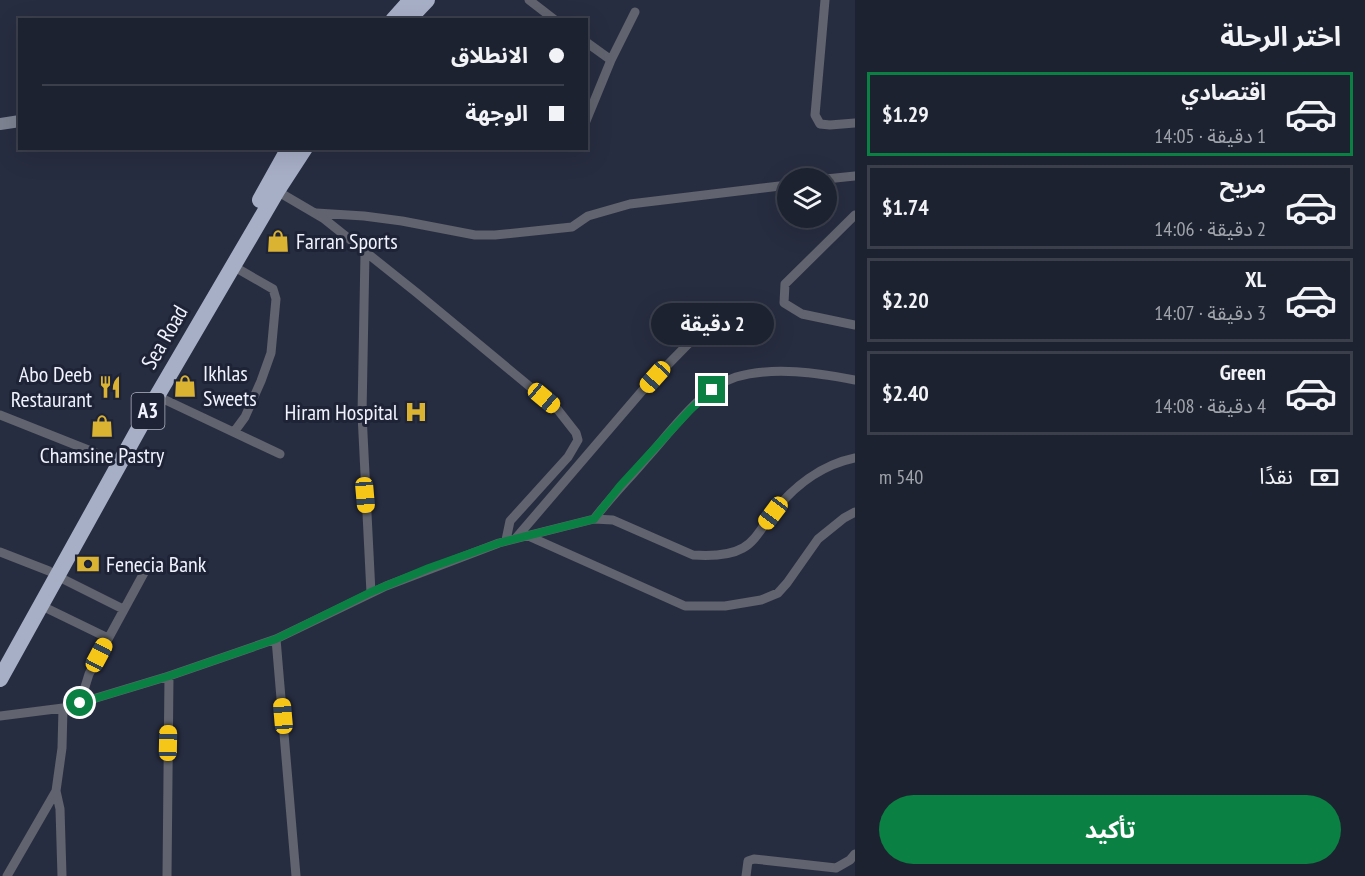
<!DOCTYPE html>
<html lang="ar">
<meta charset="utf-8">
<style>
body{margin:0;font-family:"PT Sans Narrow","Noto Sans Arabic",sans-serif;background:#2a2f3c;color:#f1f3f6;direction:rtl;height:100vh;display:flex;flex-direction:column;font-size:22px;white-space:nowrap}
*{box-sizing:border-box;margin:0}
p{font-size:20px;color:#a0a4ab}
.icon{flex:none;width:33px;height:33px;fill:none;stroke:currentColor;stroke-width:2;stroke-linecap:round;stroke-linejoin:round}
.map{position:relative;flex:1;overflow:hidden;direction:ltr}
.panel{display:flex;flex-direction:column;background:#1d2230;width:510px}
.panel>*{flex:none}
.guide{position:absolute;left:18px;top:18px;width:570px;height:132px;border-radius:0px;box-shadow:0 6px 24px #0002,0 0 0 2px #3b3f4c;direction:rtl;display:grid;align-content:center;height:132px;padding:0 24px;background:#1d2230}
.controls{position:absolute;left:777px;top:168px;display:grid;gap:12px}
.controls a{display:grid;place-items:center;width:60px;height:60px;border-radius:50%;background:#1d2230;box-shadow:0 6px 24px #0002,0 0 0 2px #3b3f4c;font-size:30px}
.end{position:absolute;width:27px;height:27px;margin:-14px;border:8px solid #0b8043;background:#fff;box-shadow:0 0 0 3px #fff}
.from{border-radius:50%}
.bubble{position:absolute;height:42px;border-radius:21px;background:#1d2230;box-shadow:0 6px 24px #0002,0 0 0 2px #3b3f4c;font-size:20px;font-weight:700;line-height:42px;text-align:center;direction:rtl}
.car{position:absolute;width:18px;height:36px;margin:-18px -9px;border-radius:8px;box-shadow:0 0 4px 2px #0007;background:linear-gradient(#f5c518 24%,#345 0 40%,#f5c518 0 76%,#345 0 86%,#f5c518 0)}
.guide b{display:flex;align-items:center;gap:21px;height:57px;font-size:22px}
.guide b+b{border-top:2px solid #3b3f4c}
.guide i{width:15px;height:15px;background:#f1f3f6}
ul{padding:0;list-style:none}
li{display:flex;align-items:center;gap:18px;height:84px;margin:0 12px 9px;padding:0 12px;border:3px solid #3b3f4c;border-radius:0px}
li div{flex:1}
li b{display:block;font-size:22px}
li em{font-style:normal;font-weight:700}
li.selected{border-color:#0b8043}
li>.icon{width:54px;height:54px;stroke-width:1.5}
h2{padding:0 24px;font-size:27px;line-height:72px}
.pay{display:flex;align-items:center;gap:15px;height:66px;padding:0 24px;font-size:22px}
.pay p{margin-inline-start:auto}
.action{display:flex;gap:12px;margin-top:auto;padding:12px 24px}
.action a{flex:1;height:69px;border-radius:36px;background:#0b8043;color:#fff;font-size:24px;font-weight:700;line-height:69px;text-align:center}
main{display:flex;flex:1;min-height:0}
.map>svg:first-child{display:block}
.lines{fill:none;stroke-linecap:round;stroke-linejoin:round}
.street{stroke:#61646e;stroke-width:9}
.secondary{stroke:#7d8392;stroke-width:12}
.highway{stroke:#a7afc7;stroke-width:16}
.route{stroke:#0b8043;stroke-width:8}
.labels{text-anchor:middle;stroke-width:6;stroke-linejoin:round;paint-order:stroke}
.shield{fill:#1e2336;stroke:#b1b5c2;stroke-width:1.5}
.shield-label{font-size:21px;font-weight:bold;fill:#f0f3fe}
.poi-label{font-size:22px;fill:#f0f3fe;stroke:#1e2336;text-anchor:start}
.street-label{font-size:22px;fill:#f0f3fe;stroke:#1e2336}
</style>
<main>
<section class="panel">
<h2>اختر الرحلة</h2>
<ul>
<li class="selected"><svg class="icon" aria-label="car" viewBox="0 0 24 24"><path d="M5 17H2v-5l4-1 3-4h7l3 4 3 1v5h-3M9 17h6M6 11h13"/><circle cx="7" cy="17" r="2"/><circle cx="17" cy="17" r="2"/></svg><div><b>اقتصادي</b><p>1 دقيقة · 14:05</p></div><em>$1.29</em></li>
<li><svg class="icon" aria-label="car" viewBox="0 0 24 24"><path d="M5 17H2v-5l4-1 3-4h7l3 4 3 1v5h-3M9 17h6M6 11h13"/><circle cx="7" cy="17" r="2"/><circle cx="17" cy="17" r="2"/></svg><div><b>مريح</b><p>2 دقيقة · 14:06</p></div><em>$1.74</em></li>
<li><svg class="icon" aria-label="car" viewBox="0 0 24 24"><path d="M5 17H2v-5l4-1 3-4h7l3 4 3 1v5h-3M9 17h6M6 11h13"/><circle cx="7" cy="17" r="2"/><circle cx="17" cy="17" r="2"/></svg><div><b>XL</b><p>3 دقيقة · 14:07</p></div><em>$2.20</em></li>
<li><svg class="icon" aria-label="car" viewBox="0 0 24 24"><path d="M5 17H2v-5l4-1 3-4h7l3 4 3 1v5h-3M9 17h6M6 11h13"/><circle cx="7" cy="17" r="2"/><circle cx="17" cy="17" r="2"/></svg><div><b>Green</b><p>4 دقيقة · 14:08</p></div><em>$2.40</em></li>
</ul>
<div class="pay"><svg class="icon" aria-label="cash" viewBox="0 0 24 24"><path d="M3 7h18v10H3z"/><circle cx="12" cy="12" r="2"/></svg>نقدًا<p>540 m</p></div>
<div class="action"><a>تأكيد</a></div>
</section>
<div class="map">
<svg width="855" height="876" viewBox="0 0 855 876">
<rect width="100%" height="100%" fill="#272d40"/>
<g class="lines">
<path class="street" d="M 529,0 L 555,20
M 825,0 L 815,115 L 820,124 L 830,125 L 855,123
M 586,42 L 611,60
M 586,121 L 611,60 L 635,12
M 826,179 L 855,176
M 277,191 L 323,218 L 417,293 L 558,410 L 576,433 L 578,440 L 568,457 L 510,521 L 506,540
M 316,213 L 364,216 L 402,221 L 475,235 L 495,235 L 572,227 L 588,216 L 630,204 L 788,185
M 855,215 L 785,284 L 784,303 L 802,314 L 855,325
M 365,253 L 362,414 L 371,593
M 233,266 L 273,289 L 276,299 L 271,353 L 261,381 L 245,417 L 234,432
M 157,396 L 280,454
M 0,415 L 111,459
M 594,519 C 610,498 628,480 645,460 C 670,433 701,388 736,377 C 774,366 818,373 855,380
M 526,535 L 685,606 L 725,606 L 761,600 L 778,593 L 787,583 L 818,539 L 844,518 L 855,512
M 516,538 L 642,391 L 692,340
M 0,552 L 49,571
M 57,576 L 123,609
M 40,605 L 108,638
M 276,639 L 296,876
M 80,703 L 89,674 L 145,571
M 0,716 L 63,708 L 169,676 L 276,639 L 386,586 L 499,543 L 594,519 L 613,520 L 693,555 C 708,556 729,556 743,548 C 756,541 763,525 773,513 C 793,487 821,465 855,458
M 7,876 L 56,791
M 62,876 L 60,809 L 56,791 L 62,748 L 63,708
M 167,876 L 169,676
M 746,876 L 748,861 L 754,859 L 836,868 L 850,860 L 855,854"/>
<path class="secondary" d="M 0,124 L 20,121"/>
<path class="highway" d="M 393,20 L 411,0
M 408,20 L 427,0
M 260,200 L 289,148
M 0,679 L 157,396 L 277,191 L 305,148"/>
</g>
<g class="lines">
<path class="route" d="M 80,703 L 169,676 L 276,639 L 371,592 L 429,568 L 499,543 L 594,519 L 620,486 L 690,410 L 712,390"/>
</g>
<defs>
<g id="shop-bare" transform="scale(1.8)"><path d="M-5-2.5h2.3a2.7 3.5 0 0 1 5.4 0H5L5.5 6h-11ZM-1.5-2.5h3a1.5 2.3 0 0 0-3 0Z" fill="#dab333" stroke="#1e2336" stroke-width="2.5" paint-order="stroke"/></g>
<g id="restaurant-bare" transform="scale(1.8)"><path d="M-5-6h1v4h1v-4h1v4h1v-4h1v5L-1.5 .5V6h-2V.5L-5-1ZM5-6V6H3V1.5H1.5Q1.5-4 5-6Z" fill="#dab333" stroke="#1e2336" stroke-width="2.5" paint-order="stroke"/></g>
<g id="hospital-bare" transform="scale(1.8)"><path d="M-5-5h3v3.5h4V-5h3V5h-3V1.5h-4V5h-3Z" fill="#dab333" stroke="#1e2336" stroke-width="2.5" paint-order="stroke"/></g>
<g id="bank-bare" transform="scale(1.8)"><path d="M-6-4H6V4H-6ZM0-2.3a2.3 2.3 0 1 0 0 4.6a2.3 2.3 0 1 0 0-4.6Z" fill="#dab333" stroke="#1e2336" stroke-width="2.5" paint-order="stroke"/></g>
</defs>
<g fill-rule="evenodd">
<use href="#shop-bare" x="278" y="241"/>
<use href="#shop-bare" x="185" y="386"/>
<use href="#restaurant-bare" x="110" y="387"/>
<use href="#hospital-bare" x="416" y="412"/>
<use href="#shop-bare" x="102" y="426"/>
<use href="#bank-bare" x="88" y="564"/>
</g>
<g class="labels">
<rect class="shield" x="131.5" y="393" width="33" height="36" rx="4.5"/>
<g class="shield-label">
<text x="148" y="418">A3</text>
</g>
<g class="poi-label">
<text x="296" y="249">Farran Sports</text>
<text x="203" y="381">Ikhlas<tspan x="203" dy="25">Sweets</tspan></text>
<text x="92" y="382" text-anchor="end">Abo Deeb<tspan x="92" dy="25">Restaurant</tspan></text>
<text x="398" y="420" text-anchor="end">Hiram Hospital</text>
<text x="102" y="463" text-anchor="middle">Chamsine Pastry</text>
<text x="106" y="572">Fenecia Bank</text>
</g>
<g class="street-label">
<text transform="translate(164 337) rotate(-60)" y="8">Sea Road</text>
</g>
</g>
</svg>
<div class="controls">
<a><svg class="icon" aria-label="layers" viewBox="0 0 24 24"><path d="M12 4l9 5-9 5-9-5zM3 14l9 5 9-5"/></svg></a>
</div>
<i class="end from" style="left:80px;top:703px"></i>
<i class="end" style="left:712px;top:390px"></i>
<div class="bubble" style="left:651px;top:303px;width:123px">2 دقيقة</div>
<i class="car" style="left:655px;top:377px;rotate:222deg"></i>
<i class="car" style="left:544px;top:398px;rotate:130deg"></i>
<i class="car" style="left:365px;top:495px;rotate:175deg"></i>
<i class="car" style="left:773px;top:513px;rotate:217deg"></i>
<i class="car" style="left:99px;top:655px;rotate:28deg"></i>
<i class="car" style="left:283px;top:716px;rotate:355deg"></i>
<i class="car" style="left:168px;top:743px;rotate:1deg"></i>
<div class="guide">
<b><i class="from"></i>الانطلاق</b>
<b><i></i>الوجهة</b>
</div>
</div>
</main>
